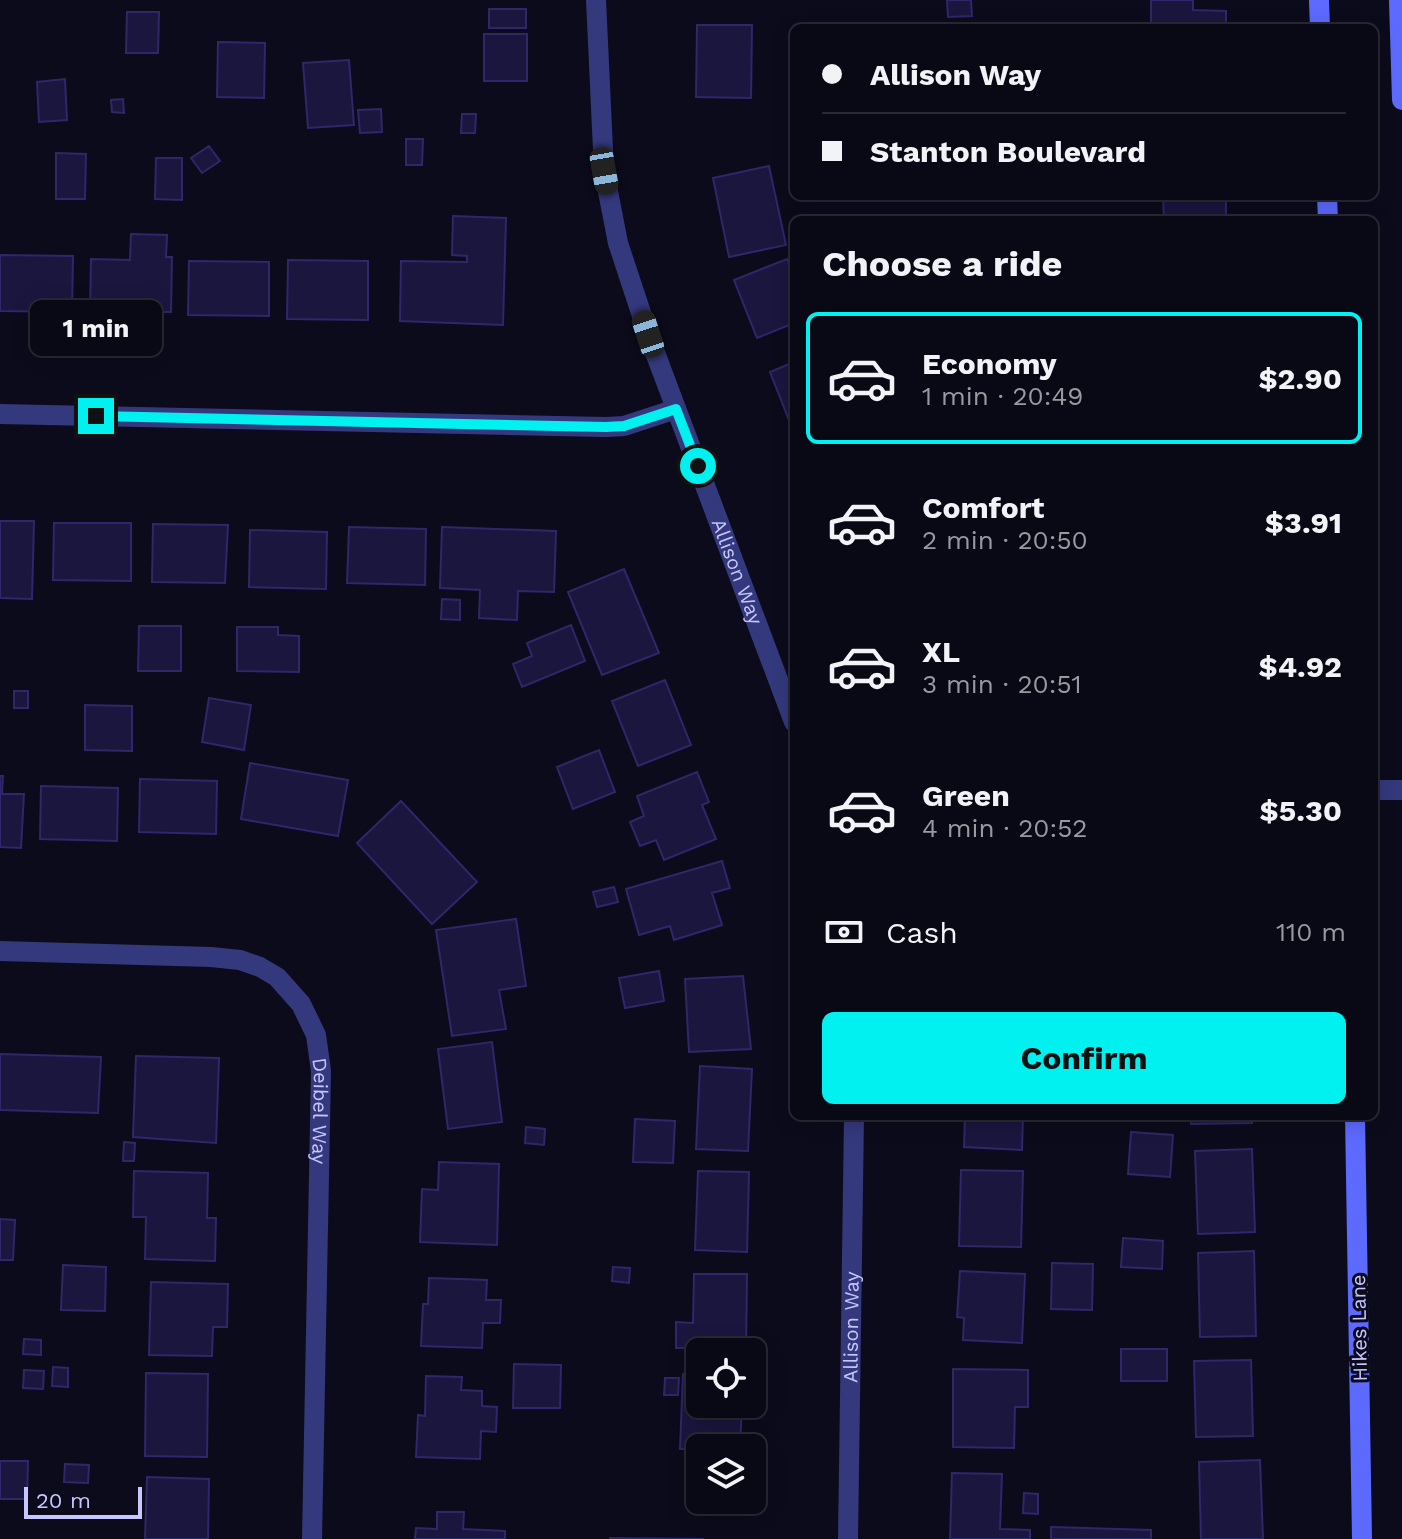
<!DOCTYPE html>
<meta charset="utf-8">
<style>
body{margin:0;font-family:"Work Sans",sans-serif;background:#12111e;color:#f1f3f6;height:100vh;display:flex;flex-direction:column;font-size:30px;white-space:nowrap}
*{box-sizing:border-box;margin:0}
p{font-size:26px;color:#999aa0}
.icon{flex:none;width:44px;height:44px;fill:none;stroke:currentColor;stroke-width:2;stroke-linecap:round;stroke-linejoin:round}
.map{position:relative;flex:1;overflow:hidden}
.panel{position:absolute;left:790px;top:216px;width:588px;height:904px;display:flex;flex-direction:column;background:#090815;border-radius:12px;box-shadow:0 4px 20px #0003,0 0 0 2px #292934}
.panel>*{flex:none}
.guide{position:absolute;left:790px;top:24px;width:588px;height:176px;border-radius:12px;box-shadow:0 4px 20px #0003,0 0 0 2px #292934;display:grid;align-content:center;height:176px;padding:0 32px;background:#090815}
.controls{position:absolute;left:686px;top:1338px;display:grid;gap:16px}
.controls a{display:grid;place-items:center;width:80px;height:80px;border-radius:12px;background:#090815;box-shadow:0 4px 20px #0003,0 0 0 2px #292934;font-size:40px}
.scale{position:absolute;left:24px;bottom:20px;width:118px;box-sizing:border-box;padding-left:8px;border:4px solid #c7c6ff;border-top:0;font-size:22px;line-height:28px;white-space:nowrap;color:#c7c6ff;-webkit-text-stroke:6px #0c0b1c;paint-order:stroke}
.end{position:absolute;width:36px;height:36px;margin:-18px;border:10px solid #00f1f0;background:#111;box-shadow:0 0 0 4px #111}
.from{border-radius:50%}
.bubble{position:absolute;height:56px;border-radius:12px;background:#090815;box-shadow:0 4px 20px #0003,0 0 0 2px #292934;font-size:26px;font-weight:700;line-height:56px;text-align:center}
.car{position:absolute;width:24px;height:48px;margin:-24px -12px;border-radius:10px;box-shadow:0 0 6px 2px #0007;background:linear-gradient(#222 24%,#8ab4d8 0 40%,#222 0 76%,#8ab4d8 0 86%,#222 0)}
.guide b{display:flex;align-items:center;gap:28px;height:76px;font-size:30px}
.guide b+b{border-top:2px solid #292934}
.guide i{width:20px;height:20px;background:#f1f3f6}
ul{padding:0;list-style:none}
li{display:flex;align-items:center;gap:24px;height:132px;margin:0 16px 12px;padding:0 16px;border:4px solid transparent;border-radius:12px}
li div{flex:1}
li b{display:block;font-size:30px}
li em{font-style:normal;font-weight:700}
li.active{border-color:#00f1f0}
li>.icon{width:72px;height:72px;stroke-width:1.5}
h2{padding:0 32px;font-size:36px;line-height:96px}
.pay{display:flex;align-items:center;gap:20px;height:88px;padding:0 32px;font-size:30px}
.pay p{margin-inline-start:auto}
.primary-button{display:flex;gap:16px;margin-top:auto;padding:16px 32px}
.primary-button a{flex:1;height:92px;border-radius:12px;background:#00f1f0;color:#111;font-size:32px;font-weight:700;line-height:92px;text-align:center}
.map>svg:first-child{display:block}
.building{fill:#1a163e;stroke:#2e276a;stroke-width:2}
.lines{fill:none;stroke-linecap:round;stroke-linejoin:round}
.minor{stroke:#34397d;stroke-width:20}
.secondary{stroke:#5d6aff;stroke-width:20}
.route{stroke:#00f1f0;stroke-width:10}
.labels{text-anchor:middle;stroke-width:6;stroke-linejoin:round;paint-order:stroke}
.street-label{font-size:20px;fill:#c7c6ff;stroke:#0c0b1c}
</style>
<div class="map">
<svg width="1402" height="1539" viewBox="0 0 1402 1539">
<rect width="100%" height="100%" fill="#0c0b1c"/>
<path class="building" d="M 947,0 L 971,0 L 972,16 L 948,17 Z
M 1151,0 L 1193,0 L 1193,10 L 1226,11 L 1226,28 L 1151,28 Z
M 489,9 L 526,9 L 526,28 L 489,28 Z
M 127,12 L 159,12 L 158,53 L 126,53 Z
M 697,25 L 752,25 L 751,98 L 696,97 Z
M 484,34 L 527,34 L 527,81 L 484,81 Z
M 218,42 L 265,43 L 264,98 L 217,97 Z
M 349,60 L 354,125 L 308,128 L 303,63 Z
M 65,79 L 67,120 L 39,122 L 37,82 Z
M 123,99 L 124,113 L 112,112 L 111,100 Z
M 381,109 L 382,132 L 360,133 L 358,110 Z
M 462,114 L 476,114 L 475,133 L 461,133 Z
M 406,139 L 423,139 L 422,165 L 406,165 Z
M 209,146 L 220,161 L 202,173 L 191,158 Z
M 56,153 L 86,154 L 85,199 L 56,199 Z
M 156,158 L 182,158 L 182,200 L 155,199 Z
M 769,166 L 786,245 L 729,257 L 713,178 Z
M 1163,196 L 1226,196 L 1226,220 L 1164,220 Z
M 453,216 L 506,218 L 503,325 L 400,321 L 401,261 L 467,262 L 467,256 L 452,255 Z
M 131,234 L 167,235 L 166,257 L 172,257 L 171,312 L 147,312 L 147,321 L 131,320 L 131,313 L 90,312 L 91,259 L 130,260 Z
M 0,255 L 73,256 L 72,312 L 0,311 Z
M 787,259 L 794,276 L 794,323 L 757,338 L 734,280 Z
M 288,260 L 368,261 L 368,320 L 287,319 Z
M 189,261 L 269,262 L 269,316 L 188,315 Z
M 794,362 L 794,433 L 770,372 Z
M 0,521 L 34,521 L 32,599 L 0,598 Z
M 54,523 L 131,523 L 131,581 L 53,580 Z
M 153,524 L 228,525 L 225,583 L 152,582 Z
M 349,527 L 426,529 L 425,585 L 347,583 Z
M 442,527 L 556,531 L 554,592 L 518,591 L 517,620 L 479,618 L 480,590 L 440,588 Z
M 250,530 L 327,532 L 326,589 L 249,587 Z
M 624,569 L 659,653 L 602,675 L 568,592 Z
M 442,599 L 460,600 L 460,620 L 441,619 Z
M 571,625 L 585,661 L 522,687 L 513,664 L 532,656 L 527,643 Z
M 139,626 L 181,626 L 181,671 L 138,671 Z
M 237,627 L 278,627 L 278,635 L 299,636 L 299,672 L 237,671 Z
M 665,680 L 691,745 L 638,766 L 612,701 Z
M 14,691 L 28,691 L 28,708 L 14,708 Z
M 209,698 L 251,705 L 244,750 L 202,742 Z
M 85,705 L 132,706 L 132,751 L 85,750 Z
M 599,750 L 615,792 L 573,809 L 557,767 Z
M 250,763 L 348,780 L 338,836 L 241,819 Z
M 697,772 L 709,802 L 702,805 L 716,839 L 664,860 L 656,840 L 640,846 L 630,822 L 644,816 L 637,796 Z
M 0,776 L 3,776 L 2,794 L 24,794 L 21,848 L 0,847 Z
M 140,779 L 217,781 L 216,834 L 139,832 Z
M 41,786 L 118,788 L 117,841 L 40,839 Z
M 401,801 L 477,882 L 432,924 L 357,843 Z
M 722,861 L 730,888 L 712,893 L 722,925 L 674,940 L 670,926 L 639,935 L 626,889 Z
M 614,887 L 618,902 L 597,907 L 593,892 Z
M 516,919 L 526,986 L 499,990 L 506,1029 L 452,1036 L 436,930 Z
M 659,971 L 664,1001 L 625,1008 L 619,978 Z
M 743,976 L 751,1049 L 689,1052 L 685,979 Z
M 492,1042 L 502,1122 L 448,1129 L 438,1049 Z
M 0,1054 L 101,1057 L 98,1113 L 0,1110 Z
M 136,1056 L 219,1058 L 216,1143 L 133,1137 Z
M 700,1066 L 752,1069 L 748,1151 L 696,1149 Z
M 965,1116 L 1023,1116 L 1022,1150 L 964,1147 Z
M 1191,1116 L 1252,1116 L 1252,1123 L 1191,1124 Z
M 635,1119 L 675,1121 L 673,1163 L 633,1162 Z
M 526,1127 L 545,1129 L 544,1145 L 525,1143 Z
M 1131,1132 L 1173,1135 L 1170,1177 L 1128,1174 Z
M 124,1142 L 135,1143 L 134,1161 L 123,1161 Z
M 1252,1149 L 1255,1232 L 1198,1234 L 1195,1151 Z
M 439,1162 L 499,1164 L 497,1245 L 420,1242 L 422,1189 L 438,1190 Z
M 961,1170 L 1023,1171 L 1021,1247 L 959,1246 Z
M 134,1171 L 208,1173 L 207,1218 L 216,1218 L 215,1261 L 145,1259 L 146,1217 L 133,1217 Z
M 698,1171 L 749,1172 L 747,1252 L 695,1250 Z
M 0,1219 L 15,1220 L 13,1260 L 0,1260 Z
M 1123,1238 L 1163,1241 L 1162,1269 L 1121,1267 Z
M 1254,1251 L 1256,1336 L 1200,1337 L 1198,1253 Z
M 1052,1263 L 1093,1264 L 1092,1310 L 1051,1309 Z
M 63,1265 L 106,1267 L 105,1311 L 61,1310 Z
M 613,1267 L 630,1268 L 629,1283 L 612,1281 Z
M 960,1271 L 1025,1274 L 1022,1343 L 963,1340 L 964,1318 L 957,1317 Z
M 694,1274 L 747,1274 L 746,1352 L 700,1352 L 700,1357 L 694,1357 L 694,1348 L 676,1348 L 676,1322 L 693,1323 Z
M 429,1278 L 487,1280 L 486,1300 L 501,1300 L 500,1323 L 483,1323 L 482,1348 L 421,1346 L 423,1304 L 428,1304 Z
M 151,1282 L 228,1284 L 227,1327 L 213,1327 L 212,1356 L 149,1355 Z
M 24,1339 L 41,1340 L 41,1355 L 23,1354 Z
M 1121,1349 L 1167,1349 L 1167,1381 L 1121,1381 Z
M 1251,1360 L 1253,1436 L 1196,1437 L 1194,1361 Z
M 514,1364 L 561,1365 L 560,1408 L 513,1408 Z
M 53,1367 L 68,1368 L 68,1387 L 52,1386 Z
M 953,1369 L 1028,1370 L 1028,1407 L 1015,1407 L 1014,1448 L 953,1447 Z
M 24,1370 L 44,1371 L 43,1389 L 23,1388 Z
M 146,1373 L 208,1374 L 207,1457 L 145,1456 Z
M 683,1374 L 700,1375 L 700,1404 L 742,1404 L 740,1448 L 680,1449 Z
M 426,1376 L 462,1377 L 461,1390 L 482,1391 L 482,1406 L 497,1407 L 496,1432 L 481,1431 L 480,1459 L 416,1457 L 418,1415 L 425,1416 Z
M 665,1378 L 679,1378 L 678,1395 L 664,1395 Z
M 1260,1460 L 1263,1539 L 1201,1539 L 1199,1462 Z
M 0,1461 L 28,1461 L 27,1499 L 0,1499 Z
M 65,1464 L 89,1465 L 88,1483 L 64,1482 Z
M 952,1473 L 1002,1474 L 1000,1529 L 1030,1530 L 1030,1539 L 950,1539 Z
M 147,1477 L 209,1479 L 208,1539 L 145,1539 Z
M 1024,1493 L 1038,1494 L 1038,1514 L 1023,1513 Z
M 437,1512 L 464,1512 L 463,1529 L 505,1531 L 505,1539 L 415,1539 L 416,1528 L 437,1529 Z
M 1051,1527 L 1151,1530 L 1151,1539 L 1051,1539 Z
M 610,1538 L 704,1539 L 610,1539 Z"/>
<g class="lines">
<g class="minor">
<path id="s1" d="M 596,0 L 604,171 L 618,243 L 648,334 L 794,722"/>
<path d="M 0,414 L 606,427 L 624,426 L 676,409"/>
<path d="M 1374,790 L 1402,790"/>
<path id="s2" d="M 0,951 L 211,957 L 240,960 L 260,967 L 277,977 L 301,1004 L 316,1035 L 321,1071 L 312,1539"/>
<path id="s3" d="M 848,1539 L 854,1116"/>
</g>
<path class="secondary" d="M 1319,0 L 1320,28
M 1399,0 L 1402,100
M 1327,196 L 1328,220
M 1355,1116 L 1362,1539"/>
</g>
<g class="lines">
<path class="route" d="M 96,416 L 606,427 L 624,426 L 676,409 L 698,466"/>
</g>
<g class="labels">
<g class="street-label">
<text dy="7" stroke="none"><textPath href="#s1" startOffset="594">Allison Way</textPath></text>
<text dy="7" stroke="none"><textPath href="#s2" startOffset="428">Deibel Way</textPath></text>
<text dy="7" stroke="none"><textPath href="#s3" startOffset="212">Allison Way</textPath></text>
<text transform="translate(1359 1328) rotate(-91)" y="7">Hikes Lane</text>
</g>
</g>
</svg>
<div class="controls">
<a><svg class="icon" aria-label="locate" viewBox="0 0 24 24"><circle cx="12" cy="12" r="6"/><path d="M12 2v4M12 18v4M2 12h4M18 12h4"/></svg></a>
<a><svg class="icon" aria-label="layers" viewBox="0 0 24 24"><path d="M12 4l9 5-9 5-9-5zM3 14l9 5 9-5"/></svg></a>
</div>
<div class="scale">20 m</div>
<i class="end from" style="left:698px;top:466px"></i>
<i class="end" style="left:96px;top:416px"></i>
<div class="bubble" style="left:30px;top:300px;width:132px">1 min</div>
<i class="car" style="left:604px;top:171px;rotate:170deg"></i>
<i class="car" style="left:648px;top:334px;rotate:342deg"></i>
<div class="guide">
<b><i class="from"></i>Allison Way</b>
<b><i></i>Stanton Boulevard</b>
</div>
<section class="panel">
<h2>Choose a ride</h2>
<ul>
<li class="active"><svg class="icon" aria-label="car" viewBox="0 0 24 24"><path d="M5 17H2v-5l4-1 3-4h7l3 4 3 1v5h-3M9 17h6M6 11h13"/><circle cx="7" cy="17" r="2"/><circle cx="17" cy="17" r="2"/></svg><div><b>Economy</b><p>1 min · 20:49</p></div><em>$2.90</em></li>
<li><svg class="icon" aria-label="car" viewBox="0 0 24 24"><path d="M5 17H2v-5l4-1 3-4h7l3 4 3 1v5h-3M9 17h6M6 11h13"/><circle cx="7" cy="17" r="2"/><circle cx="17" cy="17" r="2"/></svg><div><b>Comfort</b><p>2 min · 20:50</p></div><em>$3.91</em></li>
<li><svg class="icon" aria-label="car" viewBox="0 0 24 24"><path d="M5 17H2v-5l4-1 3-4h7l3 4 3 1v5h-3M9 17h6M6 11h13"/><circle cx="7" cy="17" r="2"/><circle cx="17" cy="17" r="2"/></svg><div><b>XL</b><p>3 min · 20:51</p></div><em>$4.92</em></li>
<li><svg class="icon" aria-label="car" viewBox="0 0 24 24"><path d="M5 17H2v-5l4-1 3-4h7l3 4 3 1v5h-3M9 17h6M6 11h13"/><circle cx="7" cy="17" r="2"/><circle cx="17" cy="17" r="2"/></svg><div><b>Green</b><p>4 min · 20:52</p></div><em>$5.30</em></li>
</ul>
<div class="pay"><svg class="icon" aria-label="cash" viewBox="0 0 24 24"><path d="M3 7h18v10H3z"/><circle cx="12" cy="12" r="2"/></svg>Cash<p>110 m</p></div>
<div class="primary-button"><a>Confirm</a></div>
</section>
</div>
